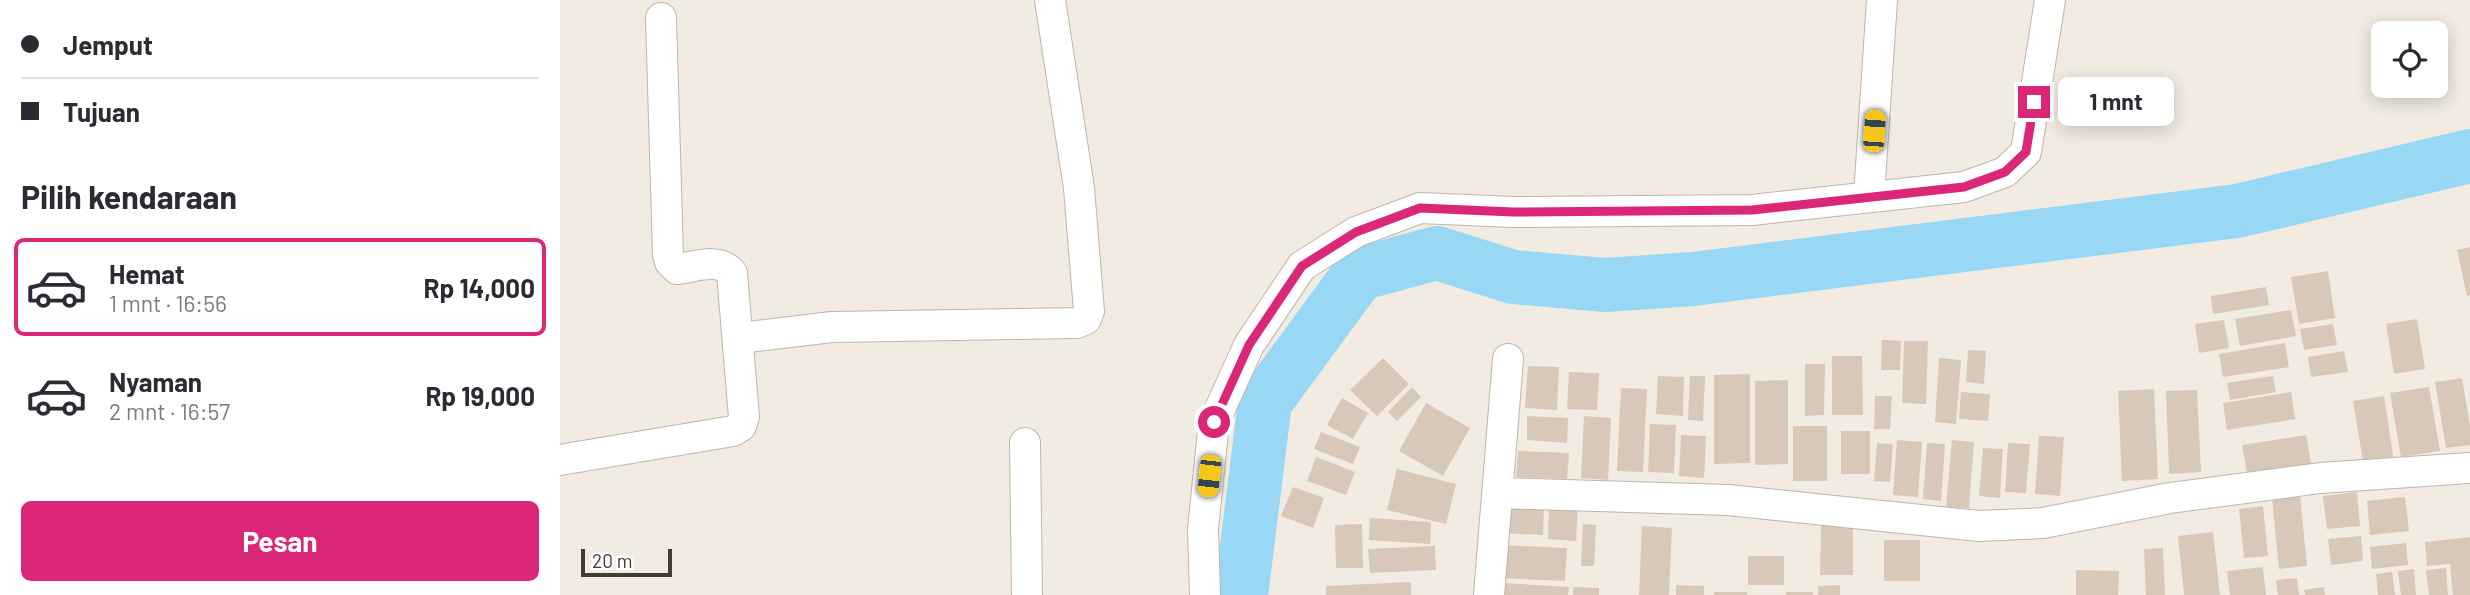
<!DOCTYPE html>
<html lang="id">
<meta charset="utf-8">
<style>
body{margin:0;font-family:Barlow,sans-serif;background:#f2f2f3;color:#2b2b33;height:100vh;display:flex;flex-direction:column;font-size:26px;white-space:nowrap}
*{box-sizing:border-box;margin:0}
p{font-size:23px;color:#7c7c81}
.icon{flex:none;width:38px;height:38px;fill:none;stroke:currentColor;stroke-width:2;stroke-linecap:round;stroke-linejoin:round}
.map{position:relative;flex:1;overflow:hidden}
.drawer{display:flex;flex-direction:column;background:#fff;width:560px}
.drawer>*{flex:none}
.top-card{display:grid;align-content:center;height:154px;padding:0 21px;background:#fff}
.tools{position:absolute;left:1811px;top:21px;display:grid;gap:14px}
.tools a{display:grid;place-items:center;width:77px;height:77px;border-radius:10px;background:#fff;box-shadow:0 4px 18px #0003;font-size:35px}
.scale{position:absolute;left:21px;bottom:18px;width:91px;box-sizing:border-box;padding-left:7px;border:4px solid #443b32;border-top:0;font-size:19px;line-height:24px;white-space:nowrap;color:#443b32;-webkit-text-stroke:5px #fff;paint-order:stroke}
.end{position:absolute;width:32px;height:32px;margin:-16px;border:9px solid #db2777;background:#fff;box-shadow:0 0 0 4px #fff}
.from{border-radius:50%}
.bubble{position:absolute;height:49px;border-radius:10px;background:#fff;box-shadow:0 4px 18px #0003;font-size:23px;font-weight:700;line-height:49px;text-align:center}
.car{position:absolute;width:21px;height:42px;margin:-21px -10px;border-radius:9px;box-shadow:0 0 5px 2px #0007;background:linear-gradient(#f5c518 24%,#345 0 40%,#f5c518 0 76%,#345 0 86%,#f5c518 0)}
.top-card b{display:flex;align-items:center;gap:24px;height:66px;font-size:26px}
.top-card b+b{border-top:2px solid #e1e1e2}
.top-card i{width:18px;height:18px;background:#2b2b33}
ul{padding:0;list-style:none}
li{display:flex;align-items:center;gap:21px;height:98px;margin:0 14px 10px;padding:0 7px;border:4px solid transparent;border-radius:10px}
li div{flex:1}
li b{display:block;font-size:26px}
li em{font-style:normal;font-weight:700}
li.active{border-color:#db2777}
li>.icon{width:63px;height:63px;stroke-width:1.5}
h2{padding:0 21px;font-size:32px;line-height:84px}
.primary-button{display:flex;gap:14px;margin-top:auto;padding:14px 21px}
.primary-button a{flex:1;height:80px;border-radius:10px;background:#db2777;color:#fff;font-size:28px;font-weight:700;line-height:80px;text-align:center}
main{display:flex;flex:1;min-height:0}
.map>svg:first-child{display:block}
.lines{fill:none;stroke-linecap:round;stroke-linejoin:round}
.river{stroke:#98d8f5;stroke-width:54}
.building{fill:#d8c8b9}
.minor-casing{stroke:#c1b5a7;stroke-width:32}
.minor{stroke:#fff;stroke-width:30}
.route{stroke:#db2777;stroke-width:9}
</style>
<main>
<section class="drawer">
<div class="top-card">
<b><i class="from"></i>Jemput</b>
<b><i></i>Tujuan</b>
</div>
<h2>Pilih kendaraan</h2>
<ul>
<li class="active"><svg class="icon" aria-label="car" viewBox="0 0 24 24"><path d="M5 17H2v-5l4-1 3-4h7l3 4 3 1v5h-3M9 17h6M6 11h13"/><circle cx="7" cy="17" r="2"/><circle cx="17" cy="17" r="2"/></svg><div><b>Hemat</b><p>1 mnt · 16:56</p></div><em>Rp 14,000</em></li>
<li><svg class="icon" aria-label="car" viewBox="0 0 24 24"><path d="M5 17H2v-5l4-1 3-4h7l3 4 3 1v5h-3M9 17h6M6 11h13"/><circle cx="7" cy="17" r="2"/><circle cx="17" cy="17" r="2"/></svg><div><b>Nyaman</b><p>2 mnt · 16:57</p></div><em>Rp 19,000</em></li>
</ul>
<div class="primary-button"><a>Pesan</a></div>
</section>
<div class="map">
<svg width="1910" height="595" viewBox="0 0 1910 595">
<rect width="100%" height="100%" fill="#f2ebe1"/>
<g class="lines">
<path class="river" d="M 681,595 L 705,402 L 799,274 L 877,253 L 953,277 L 1045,285 L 1133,279 L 1677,211 L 1910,156"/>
</g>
<path class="building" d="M 1910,247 L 1910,295 L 1907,296 L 1897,250 Z
M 1768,271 L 1775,318 L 1739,324 L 1731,277 Z
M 1706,287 L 1709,305 L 1653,314 L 1651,296 Z
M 1731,310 L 1736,336 L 1680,346 L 1675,319 Z
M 1857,319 L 1865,369 L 1834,374 L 1826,324 Z
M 1664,320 L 1669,348 L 1639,353 L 1635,324 Z
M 1773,324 L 1777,345 L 1744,350 L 1740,329 Z
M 1322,340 L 1341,341 L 1340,370 L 1321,370 Z
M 1344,341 L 1368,341 L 1366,404 L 1342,403 Z
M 1725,343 L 1729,367 L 1663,377 L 1659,354 Z
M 1408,350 L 1426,351 L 1424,384 L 1406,382 Z
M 1784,351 L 1788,372 L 1751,377 L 1748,357 Z
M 1272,356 L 1302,356 L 1303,415 L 1272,415 Z
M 823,358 L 849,384 L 817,416 L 790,390 Z
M 1379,358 L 1401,360 L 1396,424 L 1375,422 Z
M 1245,364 L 1265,364 L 1264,415 L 1245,416 Z
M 968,366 L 999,367 L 997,410 L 965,408 Z
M 1009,372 L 1039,373 L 1037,410 L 1007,409 Z
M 1190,374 L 1190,463 L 1154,464 L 1154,375 Z
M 1098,376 L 1124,377 L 1123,416 L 1096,414 Z
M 1130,376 L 1145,376 L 1143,421 L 1128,420 Z
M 1713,376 L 1716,392 L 1670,400 L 1667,383 Z
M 1902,378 L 1910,426 L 1910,445 L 1886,448 L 1875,382 Z
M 1228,380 L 1228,464 L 1195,465 L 1195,381 Z
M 852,387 L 861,397 L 837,421 L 828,412 Z
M 1869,387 L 1880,451 L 1841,457 L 1830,393 Z
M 1061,388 L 1087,389 L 1083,472 L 1057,471 Z
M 1594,389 L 1598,479 L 1562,481 L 1558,391 Z
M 1637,390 L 1641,472 L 1609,474 L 1606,391 Z
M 1401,392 L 1430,394 L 1428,421 L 1399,419 Z
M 1731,392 L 1735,419 L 1667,430 L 1663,403 Z
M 1315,396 L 1332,396 L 1330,429 L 1314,429 Z
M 1824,396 L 1834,462 L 1804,467 L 1793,401 Z
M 782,398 L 808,413 L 793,439 L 767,425 Z
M 866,403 L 910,428 L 883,476 L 839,451 Z
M 967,416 L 1008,418 L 1007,443 L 967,440 Z
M 1024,416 L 1051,418 L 1048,480 L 1021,478 Z
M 1090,424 L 1116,425 L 1114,473 L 1088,472 Z
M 1233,426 L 1267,426 L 1267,481 L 1233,481 Z
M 1281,431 L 1310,431 L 1310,474 L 1281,474 Z
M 761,432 L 800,447 L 793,464 L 754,449 Z
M 1121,435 L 1146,436 L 1144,478 L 1119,476 Z
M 1746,435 L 1752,468 L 1688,478 L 1682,445 Z
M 1479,436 L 1504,437 L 1500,496 L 1475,494 Z
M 1337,440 L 1362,442 L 1358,497 L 1333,495 Z
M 1392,440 L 1414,442 L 1409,508 L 1386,507 Z
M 1317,443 L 1333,444 L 1330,482 L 1314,481 Z
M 1367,443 L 1385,444 L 1381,501 L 1363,499 Z
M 1448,443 L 1470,444 L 1466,493 L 1445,492 Z
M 1423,448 L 1443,449 L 1440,498 L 1419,496 Z
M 958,451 L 1009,453 L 1007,479 L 956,477 Z
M 756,457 L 795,472 L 786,495 L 747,481 Z
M 837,469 L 896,484 L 886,524 L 827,510 Z
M 1739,485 L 1747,566 L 1719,569 L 1711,488 Z
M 733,487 L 764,498 L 753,528 L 721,516 Z
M 1797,492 L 1800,526 L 1767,529 L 1763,496 Z
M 1845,497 L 1849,531 L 1810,535 L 1807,501 Z
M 942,504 L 984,506 L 983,535 L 940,533 Z
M 989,504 L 1018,505 L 1016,541 L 988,539 Z
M 1703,506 L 1708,556 L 1684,558 L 1679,509 Z
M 810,518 L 871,522 L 870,544 L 809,540 Z
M 802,524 L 803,568 L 776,568 L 775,525 Z
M 1023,524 L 1036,525 L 1034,566 L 1021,566 Z
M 1261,524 L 1293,524 L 1293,575 L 1260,575 Z
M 1082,526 L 1112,528 L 1109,595 L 1079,595 Z
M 1653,532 L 1660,595 L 1624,595 L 1618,536 Z
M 1801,536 L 1803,561 L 1771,565 L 1768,539 Z
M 1910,537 L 1910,595 L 1893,595 L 1890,564 L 1867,566 L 1865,542 Z
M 1324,540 L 1360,540 L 1360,581 L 1324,581 Z
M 1846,543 L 1848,565 L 1812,569 L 1810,547 Z
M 939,545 L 1007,548 L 1005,581 L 937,578 Z
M 875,546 L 876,570 L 810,573 L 808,549 Z
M 1603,548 L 1605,595 L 1586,595 L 1584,549 Z
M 1188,556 L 1224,556 L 1224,585 L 1188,585 Z
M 1703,567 L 1706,595 L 1670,595 L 1667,571 Z
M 1886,568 L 1888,595 L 1869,595 L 1866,570 Z
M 1854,569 L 1856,595 L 1841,595 L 1838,571 Z
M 1516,570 L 1559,571 L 1558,595 L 1516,595 Z
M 1832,572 L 1835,595 L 1818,595 L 1816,574 Z
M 1737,578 L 1739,595 L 1718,595 L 1716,580 Z
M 851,582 L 851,595 L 766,595 L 766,586 Z
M 945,583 L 1009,587 L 1008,595 L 944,595 Z
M 1116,585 L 1144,586 L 1144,595 L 1116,595 Z
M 1280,585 L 1280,595 L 1258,595 L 1258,586 Z
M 1013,587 L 1039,588 L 1039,595 L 1013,595 Z
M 1764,587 L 1765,595 L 1745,595 L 1744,590 Z
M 1154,592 L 1187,592 L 1187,595 L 1154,595 Z
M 1226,592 L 1253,592 L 1253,595 L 1226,595 Z"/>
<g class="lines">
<g class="minor-casing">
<path id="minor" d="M 1309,196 L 1322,0
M 179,338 L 272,327 L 517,323 L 526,319 L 529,311 L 519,188 L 490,0
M 465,443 L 467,595
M 0,460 L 173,431 L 181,426 L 184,417 L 172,273 C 158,257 136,267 117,269 L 110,262 L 108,255 L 101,18
M 937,493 L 1168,500 L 1419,526 L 1483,523 L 1610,498 L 1760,478 L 1910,468
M 645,595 L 643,529 L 654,422 L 689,345 L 742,266 L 796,232 L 860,208 L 953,212 L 1192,210 L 1404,187 L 1445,172 L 1466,152 L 1490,0
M 929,595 L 948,359"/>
</g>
<use href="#minor" class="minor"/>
</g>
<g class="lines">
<path class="route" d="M 654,422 L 689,345 L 742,266 L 796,232 L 860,208 L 953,212 L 1192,210 L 1404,187 L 1445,172 L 1466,152 L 1474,102"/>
</g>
</svg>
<div class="tools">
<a><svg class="icon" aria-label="locate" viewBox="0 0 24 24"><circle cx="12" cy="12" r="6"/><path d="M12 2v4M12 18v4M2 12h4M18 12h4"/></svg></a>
</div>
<div class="scale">20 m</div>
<i class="end from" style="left:654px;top:422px"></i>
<i class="end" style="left:1474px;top:102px"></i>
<div class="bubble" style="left:1498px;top:77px;width:116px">1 mnt</div>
<i class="car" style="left:1314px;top:131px;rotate:4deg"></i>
<i class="car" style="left:649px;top:476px;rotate:186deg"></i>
</div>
</main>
